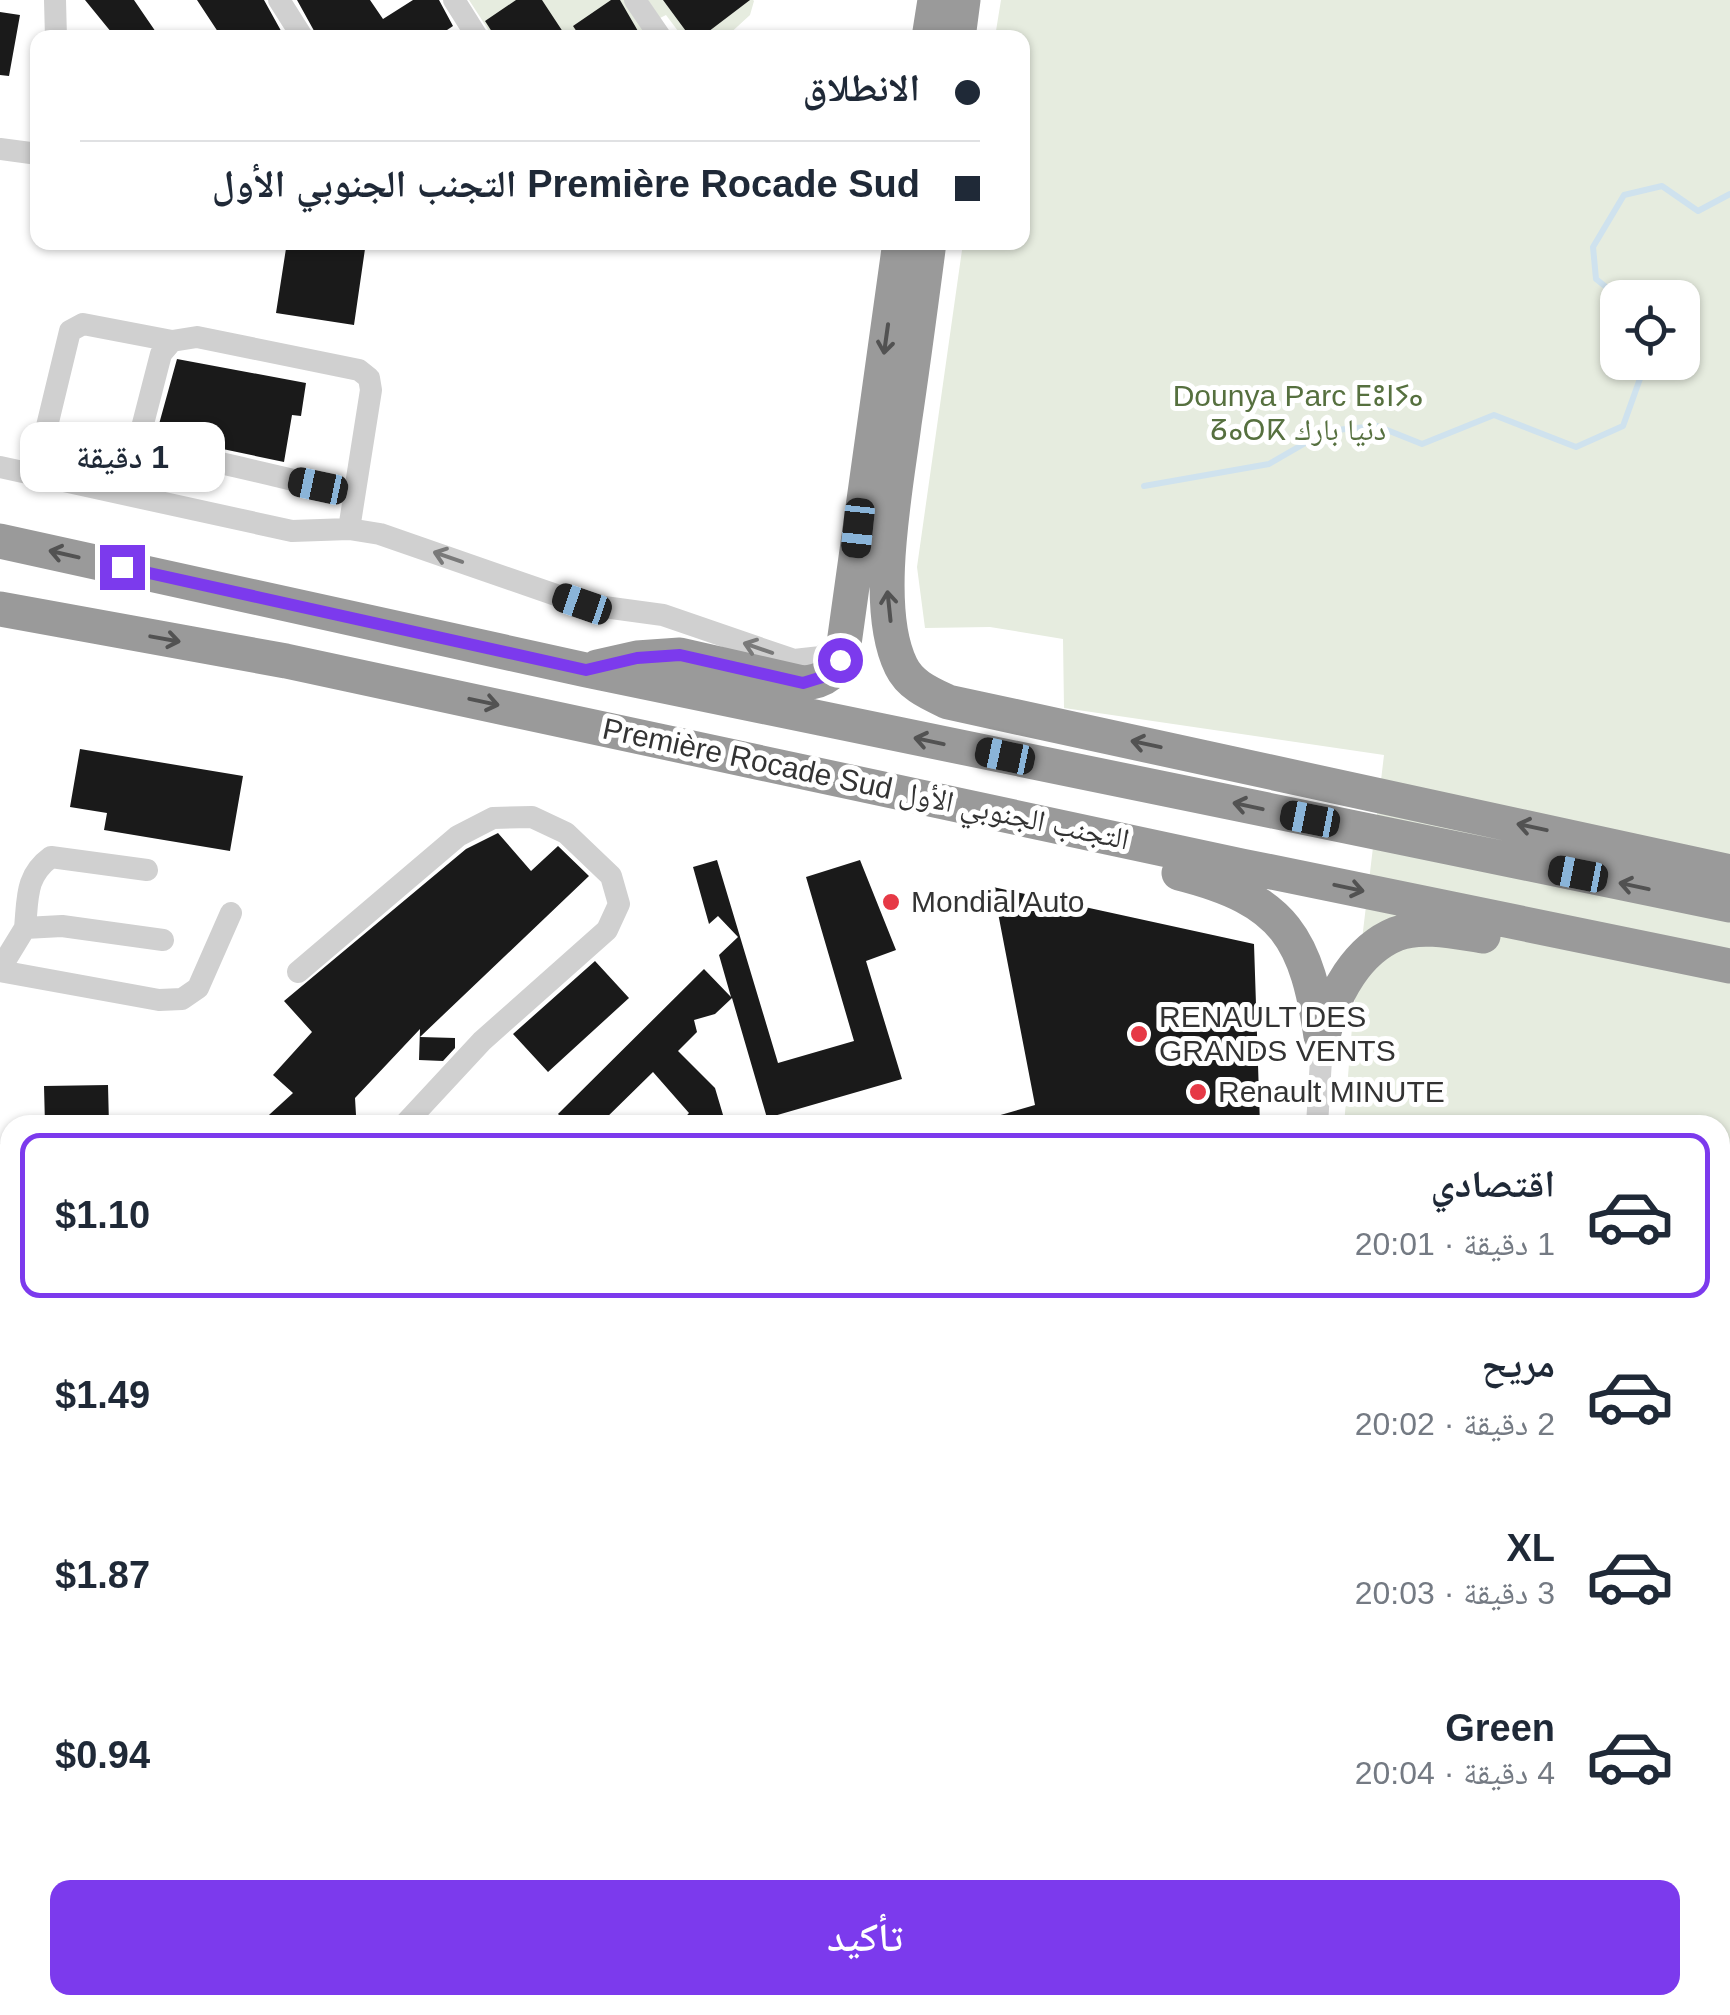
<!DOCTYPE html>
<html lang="ar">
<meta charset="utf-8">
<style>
body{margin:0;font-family:Arial,"Noto Naskh Arabic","Noto Sans Tifinagh",sans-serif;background:#f2f2f3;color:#1f2937;direction:rtl;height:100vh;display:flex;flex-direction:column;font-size:38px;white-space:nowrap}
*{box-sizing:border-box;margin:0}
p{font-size:32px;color:#747a83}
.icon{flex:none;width:55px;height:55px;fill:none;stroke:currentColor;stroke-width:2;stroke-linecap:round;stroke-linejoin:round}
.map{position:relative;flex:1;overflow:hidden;direction:ltr}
.sheet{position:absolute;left:0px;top:1115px;width:1730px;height:900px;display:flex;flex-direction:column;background:#fff;border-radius:30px 30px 0 0;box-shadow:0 2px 8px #0004;direction:rtl}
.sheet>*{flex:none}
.banner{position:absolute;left:30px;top:30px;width:1000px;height:220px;border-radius:20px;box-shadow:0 2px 8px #0004;direction:rtl;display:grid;align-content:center;height:220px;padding:0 50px;background:#fff}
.buttons{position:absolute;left:1600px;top:280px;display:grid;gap:20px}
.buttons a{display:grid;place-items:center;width:100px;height:100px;border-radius:20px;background:#fff;box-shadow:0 2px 8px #0004;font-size:50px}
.end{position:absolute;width:45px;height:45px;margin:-22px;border:12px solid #7c3aed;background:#fff;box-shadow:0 0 0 5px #fff}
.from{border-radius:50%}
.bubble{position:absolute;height:70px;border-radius:20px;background:#fff;box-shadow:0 2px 8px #0004;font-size:32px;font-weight:600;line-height:70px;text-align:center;direction:rtl}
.car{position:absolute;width:30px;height:60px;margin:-30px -15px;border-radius:12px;box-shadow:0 0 8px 2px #0007;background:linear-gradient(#222 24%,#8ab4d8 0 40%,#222 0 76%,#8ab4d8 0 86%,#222 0)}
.banner b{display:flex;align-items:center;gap:35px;height:95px;font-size:38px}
.banner b+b{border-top:2px solid #e0e1e3}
.banner i{width:25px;height:25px;background:#1f2937}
ul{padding:18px 0 0;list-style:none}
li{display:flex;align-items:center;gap:30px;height:165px;margin:0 20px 15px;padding:0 30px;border:5px solid transparent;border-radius:20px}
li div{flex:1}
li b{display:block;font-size:38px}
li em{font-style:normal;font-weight:600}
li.current{border-color:#7c3aed}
li>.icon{width:90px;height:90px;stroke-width:1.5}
.primary-button{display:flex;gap:20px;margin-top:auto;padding:20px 50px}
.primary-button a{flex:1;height:115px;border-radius:20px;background:#7c3aed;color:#fff;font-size:40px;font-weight:600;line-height:115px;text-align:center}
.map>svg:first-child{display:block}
.green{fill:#e6ecdf;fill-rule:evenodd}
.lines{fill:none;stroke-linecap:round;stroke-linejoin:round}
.stream{stroke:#cfe2ee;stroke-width:6}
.building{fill:#1a1a1a}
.minor{stroke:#d0d0d0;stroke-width:22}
.highway{stroke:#9a9a9a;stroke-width:35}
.oneway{stroke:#525252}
.oneway2{stroke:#7a7a7a}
.route{stroke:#7c3aed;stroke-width:12}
.poi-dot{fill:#e63946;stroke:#fff;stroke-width:4}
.labels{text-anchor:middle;stroke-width:10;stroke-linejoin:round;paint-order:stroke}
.park-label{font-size:30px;fill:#56703f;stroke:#fff}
.street-label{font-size:30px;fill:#333;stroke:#fff}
.poi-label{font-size:30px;fill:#333;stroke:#fff;text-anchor:start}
</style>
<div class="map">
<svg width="1730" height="2015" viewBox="0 0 1730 2015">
<rect width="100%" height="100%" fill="#fff"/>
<path class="green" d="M 469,0 L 625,0 L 650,37 L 493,37 Z
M 648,0 L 753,0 L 754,1 L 750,15 L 726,37 L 675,38 L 678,31 L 666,15 L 660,18 Z
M 1001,0 L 1730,0 L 1730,1715 L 1720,1708 L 1720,1125 L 1344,1125 L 1353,1015 L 1384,755 L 1064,708 L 1063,639 L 990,627 L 925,628 L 917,567 L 963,243 L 1022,242 L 1022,38 L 995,37 ZM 1618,298 L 1682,298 L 1682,362 L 1618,362 Z"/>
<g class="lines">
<path class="stream" d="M 1620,298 L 1596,279 L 1593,247 L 1624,195 L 1662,186 L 1698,211 L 1730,194
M 1144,486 L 1269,464 L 1326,431 L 1377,426 L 1422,444 L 1494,415 L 1576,447 L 1623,426 L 1646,362
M 1720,1363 L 1730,1377"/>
</g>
<path class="building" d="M 85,0 L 134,0 L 160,38 L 116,38 Z
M 197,0 L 264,0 L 285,38 L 222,38 Z
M 297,0 L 370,0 L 383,19 L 413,0 L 439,0 L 453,26 L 435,38 L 318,38 Z
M 516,0 L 542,0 L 567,38 L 496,38 L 485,21 Z
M 611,0 L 620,0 L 642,38 L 581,38 L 573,26 Z
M 663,0 L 750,0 L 700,38 L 691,38 Z
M 0,12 L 20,15 L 9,76 L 0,75 Z
M 287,242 L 366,242 L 354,325 L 276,313 Z
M 177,359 L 306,383 L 301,416 L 292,415 L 284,462 L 156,435 Z
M 80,749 L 243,776 L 230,851 L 104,830 L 107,813 L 70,807 Z
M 498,833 L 531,871 L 558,846 L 589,876 L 420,1037 L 455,1038 L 455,1048 L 443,1061 L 419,1060 L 420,1029 L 355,1098 L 356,1115 L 320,1115 L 323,1125 L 258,1125 L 293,1093 L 273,1075 L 312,1032 L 284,1001 L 466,849 Z
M 717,860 L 778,1063 L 854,1041 L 806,877 L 860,860 L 896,950 L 866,961 L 902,1079 L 767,1118 L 732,998 L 715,1014 L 694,1020 L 697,1032 L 678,1051 L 715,1088 L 726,1125 L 678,1125 L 689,1113 L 653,1072 L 599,1125 L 569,1125 L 558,1114 L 704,969 L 731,997 L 719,955 L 738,937 L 718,916 L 709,924 L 693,867 Z
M 993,887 L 1254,944 L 1260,1125 L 983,1125 L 983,1120 L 1035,1105 Z
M 595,961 L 629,998 L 548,1072 L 513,1034 Z
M 108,1085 L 109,1125 L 45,1125 L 44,1086 Z"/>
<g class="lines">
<path class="minor" d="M 55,0 L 56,38
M 279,0 L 303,38
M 454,0 L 478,38
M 635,0 L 661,38
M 0,149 L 38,154
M 44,441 C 144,438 256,473 354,494
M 137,447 L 161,354 L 172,341 L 197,337 L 359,370 L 369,378 L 371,390 L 349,529
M 40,455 L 70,331 L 83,324 L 172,341
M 0,467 L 292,531 L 349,529 L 380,534 L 582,604 L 663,615 L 794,660 L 821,657 L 842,639
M 25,928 C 28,898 25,876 51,857 L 147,870
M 0,969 L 25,928 L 62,926 L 163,940
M 0,971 L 159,1000 L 182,999 L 198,988 L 231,913
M 298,972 L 458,836 L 493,818 L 532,817 L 566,833 L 611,876 L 619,904 L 607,930 L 482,1041 L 404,1125
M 1317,1125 L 1322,1043
M 0,1154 L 10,1154
M 0,1470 L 10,1481
M 1720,1706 L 1730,1709
M 0,1724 L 10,1718
M 1720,1781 L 1724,1782 L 1720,1799
M 683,2005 L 694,2015
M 387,2015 L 390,2005
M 525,2015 L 528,2005"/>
<path class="highway" d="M 929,38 L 935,0
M 958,38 L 963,0
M 929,242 C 921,303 913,364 904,424 C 896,488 872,607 901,666 C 910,685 929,693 948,702 L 1730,872
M 0,541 L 586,670 L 1730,905
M 0,609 L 286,661 L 1242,866 L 1730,966
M 597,667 L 637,658 L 680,655 L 803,683 C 824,682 837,672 843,651 L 900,242
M 1179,873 C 1286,900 1307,938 1322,1043
M 1324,1032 C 1334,993 1357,950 1396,934 C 1421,924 1457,932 1483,936"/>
</g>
<defs><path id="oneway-shaft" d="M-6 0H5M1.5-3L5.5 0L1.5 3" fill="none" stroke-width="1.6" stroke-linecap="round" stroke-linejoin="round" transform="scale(2.5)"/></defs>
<g class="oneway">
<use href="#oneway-shaft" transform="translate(886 339) rotate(98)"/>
<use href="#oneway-shaft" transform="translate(64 554) rotate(-167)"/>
<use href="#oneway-shaft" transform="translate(889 606) rotate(-96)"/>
<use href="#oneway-shaft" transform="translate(165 639) rotate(10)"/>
<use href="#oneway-shaft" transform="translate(484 702) rotate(12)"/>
<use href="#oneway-shaft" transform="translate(929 741) rotate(-168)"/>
<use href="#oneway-shaft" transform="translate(1146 744) rotate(-168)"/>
<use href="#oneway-shaft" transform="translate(1248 806) rotate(-168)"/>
<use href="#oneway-shaft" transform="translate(1532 827) rotate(-168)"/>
<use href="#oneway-shaft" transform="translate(1634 886) rotate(-168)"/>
<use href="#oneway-shaft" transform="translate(1349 888) rotate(12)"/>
</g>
<g class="oneway2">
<use href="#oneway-shaft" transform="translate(448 557) rotate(-161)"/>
<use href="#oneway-shaft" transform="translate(758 648) rotate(-161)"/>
</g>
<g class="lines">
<path class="route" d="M 122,567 L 586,670 L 637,658 L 680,655 L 803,683 L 829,675 L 840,660"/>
</g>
<g class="poi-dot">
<circle cx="891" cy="902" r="10"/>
<circle cx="1139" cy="1034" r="10"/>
<circle cx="1198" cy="1092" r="10"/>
</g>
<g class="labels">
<g class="park-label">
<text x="1298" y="406">Dounya Parc ⴹⵓⵏⵢⴰ<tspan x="1298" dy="34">ⵒⴰⵔⴽ دنيا بارك</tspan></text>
</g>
<g class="street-label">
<text transform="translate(866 784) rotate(12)" y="10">Première Rocade Sud التجنب الجنوبي الأول</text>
</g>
<g class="poi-label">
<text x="911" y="912">Mondial Auto</text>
<text x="1159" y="1027">RENAULT DES<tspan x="1159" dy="34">GRANDS VENTS</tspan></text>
<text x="1218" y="1102">Renault MINUTE</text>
</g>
</g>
</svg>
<div class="buttons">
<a><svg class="icon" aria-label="locate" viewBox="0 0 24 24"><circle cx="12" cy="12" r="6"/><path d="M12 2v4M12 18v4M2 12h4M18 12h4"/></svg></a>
</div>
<i class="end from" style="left:840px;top:660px"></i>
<i class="end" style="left:122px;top:567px"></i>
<div class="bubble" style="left:20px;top:422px;width:205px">1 دقيقة</div>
<i class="car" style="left:318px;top:486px;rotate:282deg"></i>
<i class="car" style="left:858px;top:528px;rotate:186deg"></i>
<i class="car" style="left:582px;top:604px;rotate:289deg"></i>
<i class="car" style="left:1005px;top:756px;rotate:282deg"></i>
<i class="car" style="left:1310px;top:819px;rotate:281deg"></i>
<i class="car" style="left:1578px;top:874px;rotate:281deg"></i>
<div class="banner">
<b><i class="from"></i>الانطلاق</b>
<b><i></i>Première Rocade Sud التجنب الجنوبي الأول</b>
</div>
<section class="sheet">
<ul>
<li class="current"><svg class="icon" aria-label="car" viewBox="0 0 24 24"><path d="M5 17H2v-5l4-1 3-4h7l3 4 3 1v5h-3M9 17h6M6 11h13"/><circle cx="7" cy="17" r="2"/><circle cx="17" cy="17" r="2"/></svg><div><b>اقتصادي</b><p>1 دقيقة · 20:01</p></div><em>$1.10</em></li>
<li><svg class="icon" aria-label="car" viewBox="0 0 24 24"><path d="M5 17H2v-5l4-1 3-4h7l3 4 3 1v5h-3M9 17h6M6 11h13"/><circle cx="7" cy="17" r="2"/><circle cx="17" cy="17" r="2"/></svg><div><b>مريح</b><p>2 دقيقة · 20:02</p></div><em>$1.49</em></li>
<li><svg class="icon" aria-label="car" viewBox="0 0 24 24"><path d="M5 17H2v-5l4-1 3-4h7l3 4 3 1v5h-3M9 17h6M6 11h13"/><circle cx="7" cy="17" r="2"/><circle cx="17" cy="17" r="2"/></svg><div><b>XL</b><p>3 دقيقة · 20:03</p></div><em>$1.87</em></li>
<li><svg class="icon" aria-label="car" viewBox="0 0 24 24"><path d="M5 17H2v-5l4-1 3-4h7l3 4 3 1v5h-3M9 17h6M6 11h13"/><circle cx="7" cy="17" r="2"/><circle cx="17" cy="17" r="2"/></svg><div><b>Green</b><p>4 دقيقة · 20:04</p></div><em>$0.94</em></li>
</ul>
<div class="primary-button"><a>تأكيد</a></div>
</section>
</div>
